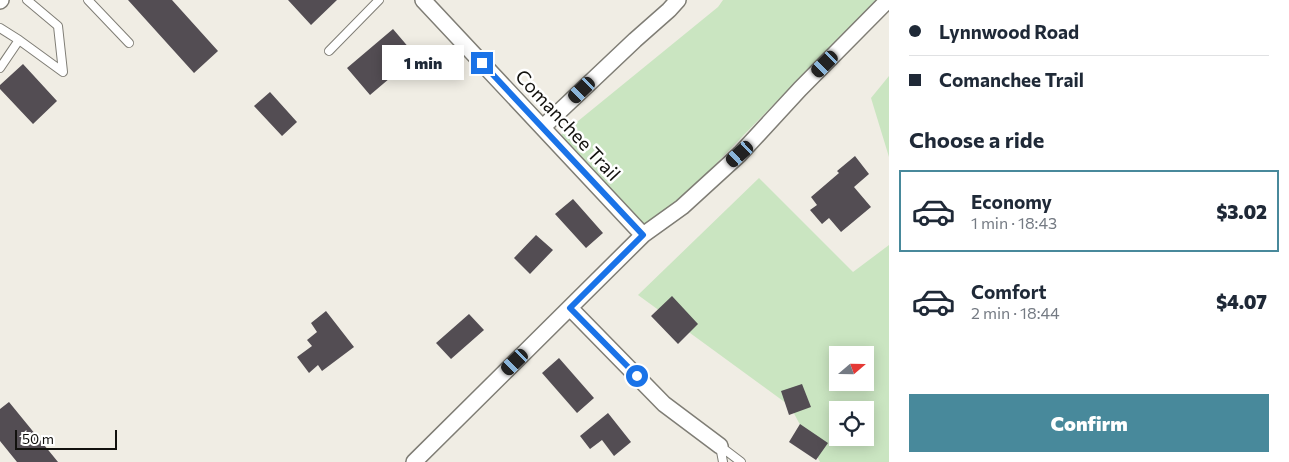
<!DOCTYPE html>
<meta charset="utf-8">
<style>
body{margin:0;font-family:Commissioner,sans-serif;background:#f6f6f7;color:#1f2937;height:100vh;display:flex;flex-direction:column;font-size:19px;white-space:nowrap}
*{box-sizing:border-box;margin:0}
p{font-size:16px;color:#747a83}
.icon{flex:none;width:28px;height:28px;fill:none;stroke:currentColor;stroke-width:2;stroke-linecap:round;stroke-linejoin:round}
.map{position:relative;flex:1;overflow:hidden}
.details{display:flex;flex-direction:column;background:#fff;width:400px}
.details>*{flex:none}
.hud{display:grid;align-content:center;height:110px;padding:0 20px;background:#fff}
.needle{width:32px;rotate:70deg}
.tools{position:absolute;left:829px;top:346px;display:grid;gap:10px}
.tools a{display:grid;place-items:center;width:45px;height:45px;border-radius:0px;background:#fff;box-shadow:0 2px 12px #0003;font-size:25px}
.scale{position:absolute;left:15px;bottom:12px;width:102px;box-sizing:border-box;padding-left:5px;border:2px solid #12110e;border-top:0;font-size:14px;line-height:18px;white-space:nowrap;color:#12110e;-webkit-text-stroke:4px #fff;paint-order:stroke}
.end{position:absolute;width:22px;height:22px;margin:-11px;border:6px solid #1a73e8;background:#fff;box-shadow:0 0 0 2px #fff}
.from{border-radius:50%}
.bubble{position:absolute;height:35px;border-radius:0px;background:#fff;box-shadow:0 2px 12px #0003;font-size:16px;font-weight:800;line-height:35px;text-align:center}
.car{position:absolute;width:15px;height:30px;margin:-15px -8px;border-radius:6px;box-shadow:0 0 4px 1px #0007;background:linear-gradient(#222 24%,#8ab4d8 0 40%,#222 0 76%,#8ab4d8 0 86%,#222 0)}
.hud b{display:flex;align-items:center;gap:18px;height:48px;font-size:19px}
.hud b+b{border-top:1px solid #e0e1e3}
.hud i{width:12px;height:12px;background:#1f2937}
ul{padding:0;list-style:none}
li{display:flex;align-items:center;gap:15px;height:82px;margin:0 10px 8px;padding:0 10px;border:2px solid transparent;border-radius:0px}
li div{flex:1}
li b{display:block;font-size:19px}
li em{font-style:normal;font-weight:800}
li.current{border-color:#48899b}
li>.icon{width:45px;height:45px;stroke-width:1.5}
h2{padding:0 20px;font-size:22px;line-height:60px}
.action{display:flex;gap:10px;margin-top:auto;padding:10px 20px}
.action a{flex:1;height:58px;border-radius:0px;background:#48899b;color:#fff;font-size:20px;font-weight:800;line-height:58px;text-align:center}
main{display:flex;flex:1;min-height:0}
.map>svg:first-child{display:block}
.green{fill:#cae5c1;fill-rule:evenodd}
.building{fill:#534d53}
.lines{fill:none;stroke-linecap:round;stroke-linejoin:round}
.service-casing{stroke:#7f7d75;stroke-width:10}
.minor-casing{stroke:#7f7d75;stroke-width:18}
.service{stroke:#fff;stroke-width:8}
.minor{stroke:#fff;stroke-width:15}
.route{stroke:#1a73e8;stroke-width:6}
.labels{text-anchor:middle;stroke-width:5;stroke-linejoin:round;paint-order:stroke}
.street-label{font-size:19px;fill:#12110e;stroke:#fff}
</style>
<main>
<div class="map">
<svg width="889" height="462" viewBox="0 0 889 462">
<rect width="100%" height="100%" fill="#f0ede4"/>
<path class="green" d="M 723,0 L 884,0 L 843,33 L 642,240 L 556,139 L 718,7 Z
M 889,76 L 889,157 L 871,98 Z
M 759,178 L 853,272 L 889,245 L 889,462 L 820,462 L 790,406 L 638,295 ZM 838,355 L 865,355 L 865,382 L 838,382 ZM 838,410 L 865,410 L 865,438 L 838,438 Z"/>
<path class="building" d="M 128,0 L 172,0 L 218,51 L 194,73 Z
M 288,0 L 337,0 L 311,25 Z
M 393,29 L 416,56 L 370,95 L 347,68 Z
M 23,64 L 57,101 L 33,124 L 0,89 L 0,85 Z
M 270,92 L 297,122 L 282,136 L 254,106 Z
M 855,156 L 869,174 L 854,187 L 871,207 L 841,232 L 829,218 L 822,224 L 810,210 L 817,205 L 811,197 L 839,173 L 837,171 Z
M 573,199 L 603,233 L 586,248 L 555,214 Z
M 536,235 L 553,250 L 530,274 L 514,258 Z
M 672,296 L 698,324 L 678,344 L 651,316 Z
M 326,311 L 354,347 L 322,371 L 318,365 L 309,373 L 297,357 L 312,346 L 307,340 L 317,332 L 311,323 Z
M 469,314 L 484,330 L 451,359 L 436,343 Z
M 559,358 L 594,398 L 577,413 L 542,373 Z
M 802,384 L 811,407 L 789,415 L 781,391 Z
M 9,402 L 58,462 L 17,462 L 0,441 L 0,409 Z
M 608,413 L 631,442 L 614,456 L 602,440 L 590,449 L 580,436 Z
M 800,424 L 828,443 L 816,460 L 789,442 Z"/>
<g class="lines">
<g class="service-casing">
<path id="service" d="M 88,0 L 129,43
M 0,28 L 19,40 L 63,72 L 58,26 L 27,0
M 329,51 L 379,0
M 0,68 L 19,40
M 720,446 L 741,462
M 720,446 L 723,462"/>
</g>
<g class="minor-casing">
<path id="minor" d="M 423,0 L 643,235
M 0,1 L 1,0
M 543,127 L 635,40 L 669,10 L 678,0
M 570,308 L 664,404 L 720,446
M 414,462 L 643,235 L 682,207 L 740,154 L 800,89 L 888,0"/>
</g>
<use href="#service" class="service"/>
<use href="#minor" class="minor"/>
</g>
<g class="lines">
<path class="route" d="M 482,63 L 643,235 L 570,308 L 637,376"/>
</g>
<g class="labels">
<g class="street-label">
<text transform="translate(568 125) rotate(47)" y="7">Comanchee Trail</text>
</g>
</g>
</svg>
<div class="tools">
<a><svg class="needle" viewBox="-14 -14 28 28"><path d="M0-13l5 13h-10z" fill="#e53935"/><path d="M0 13l5-13h-10z" fill="#747a83"/></svg></a>
<a><svg class="icon" aria-label="locate" viewBox="0 0 24 24"><circle cx="12" cy="12" r="6"/><path d="M12 2v4M12 18v4M2 12h4M18 12h4"/></svg></a>
</div>
<div class="scale">50 m</div>
<i class="end from" style="left:637px;top:376px"></i>
<i class="end" style="left:482px;top:63px"></i>
<div class="bubble" style="left:382px;top:45px;width:82px">1 min</div>
<i class="car" style="left:825px;top:64px;rotate:225deg"></i>
<i class="car" style="left:582px;top:90px;rotate:226deg"></i>
<i class="car" style="left:740px;top:154px;rotate:228deg"></i>
<i class="car" style="left:515px;top:362px;rotate:226deg"></i>
</div>
<section class="details">
<div class="hud">
<b><i class="from"></i>Lynnwood Road</b>
<b><i></i>Comanchee Trail</b>
</div>
<h2>Choose a ride</h2>
<ul>
<li class="current"><svg class="icon" aria-label="car" viewBox="0 0 24 24"><path d="M5 17H2v-5l4-1 3-4h7l3 4 3 1v5h-3M9 17h6M6 11h13"/><circle cx="7" cy="17" r="2"/><circle cx="17" cy="17" r="2"/></svg><div><b>Economy</b><p>1 min · 18:43</p></div><em>$3.02</em></li>
<li><svg class="icon" aria-label="car" viewBox="0 0 24 24"><path d="M5 17H2v-5l4-1 3-4h7l3 4 3 1v5h-3M9 17h6M6 11h13"/><circle cx="7" cy="17" r="2"/><circle cx="17" cy="17" r="2"/></svg><div><b>Comfort</b><p>2 min · 18:44</p></div><em>$4.07</em></li>
</ul>
<div class="action"><a>Confirm</a></div>
</section>
</main>
